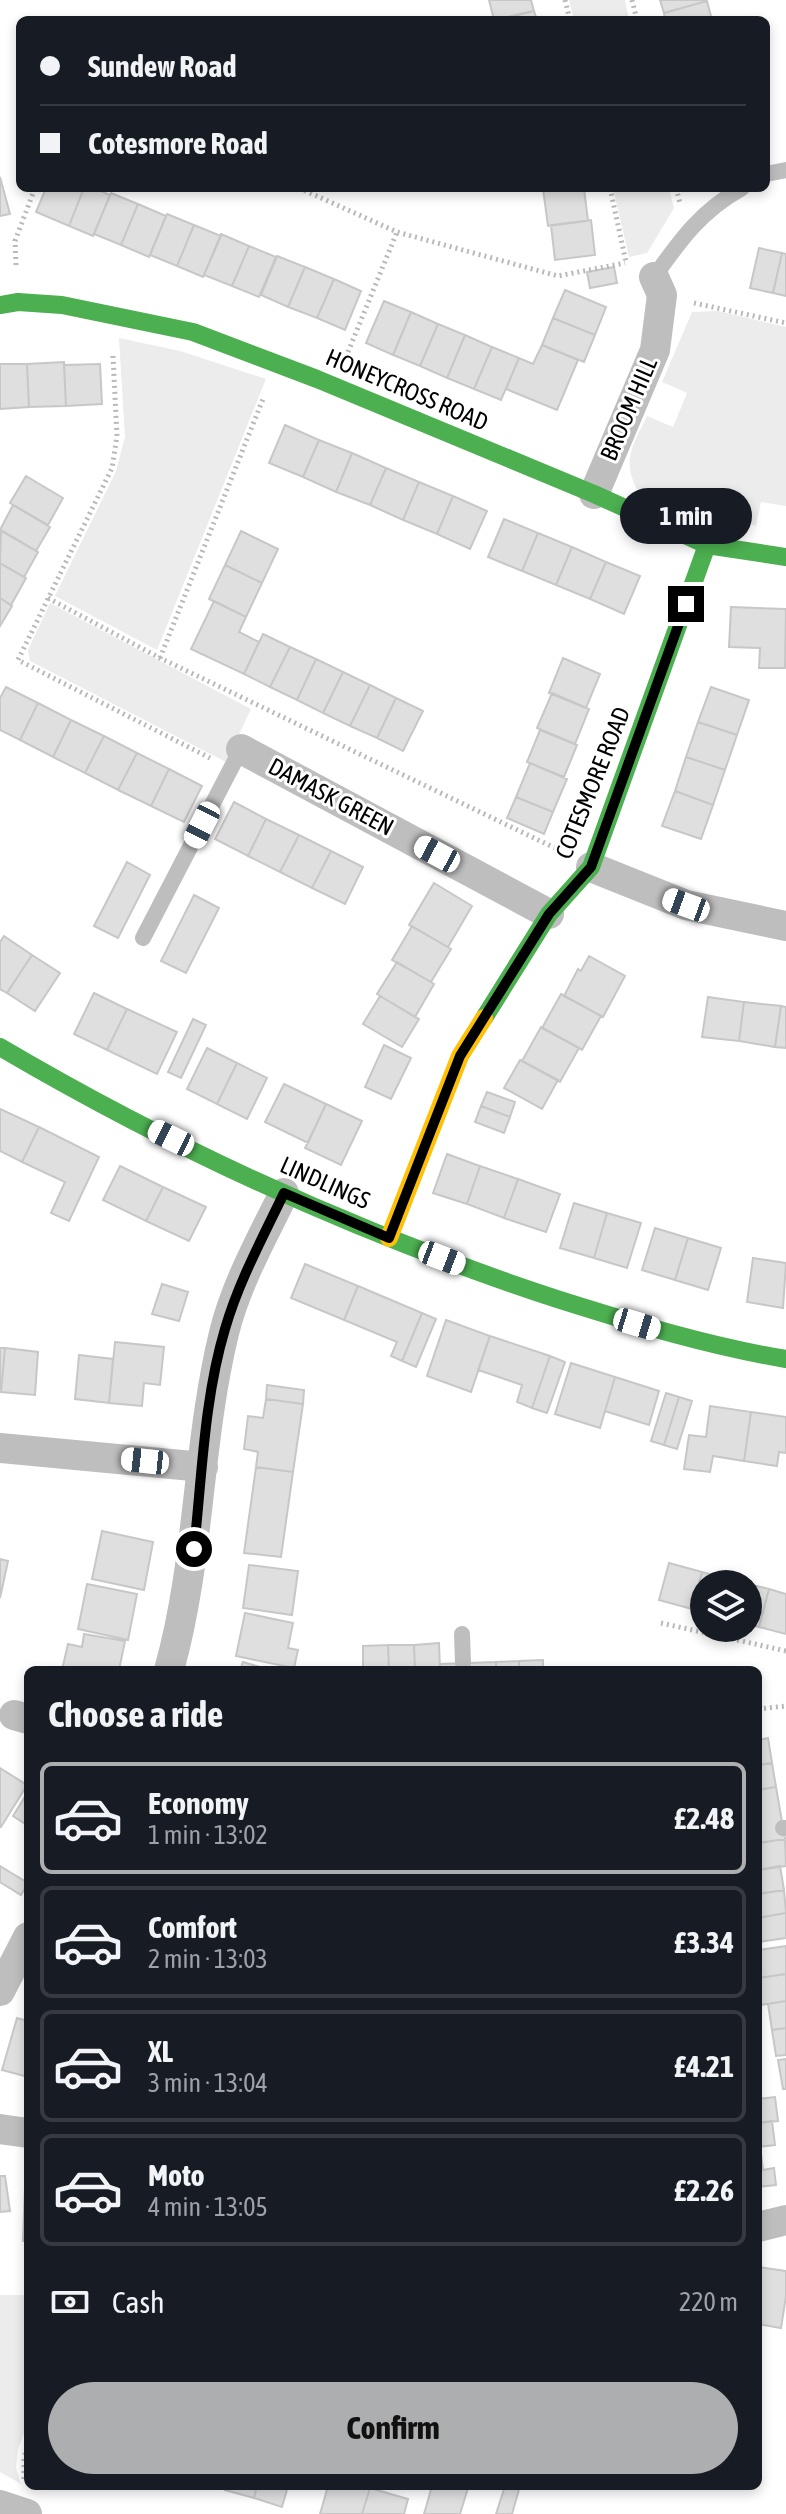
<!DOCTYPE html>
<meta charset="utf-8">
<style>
body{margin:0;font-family:"Asap Condensed",sans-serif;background:#242831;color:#f1f3f6;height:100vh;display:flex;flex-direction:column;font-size:30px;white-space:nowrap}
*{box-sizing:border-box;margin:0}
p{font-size:26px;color:#9ea1a6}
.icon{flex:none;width:44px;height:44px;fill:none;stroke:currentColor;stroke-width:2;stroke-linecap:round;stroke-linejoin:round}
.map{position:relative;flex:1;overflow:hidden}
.panel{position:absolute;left:24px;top:1666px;width:738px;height:824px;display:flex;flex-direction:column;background:#171b24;border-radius:12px;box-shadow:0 4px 12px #0003}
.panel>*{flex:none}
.banner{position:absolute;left:16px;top:16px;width:754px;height:176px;border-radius:12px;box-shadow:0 4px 12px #0003;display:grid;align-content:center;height:176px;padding:0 24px;background:#171b24}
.tools{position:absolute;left:690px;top:1570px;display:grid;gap:16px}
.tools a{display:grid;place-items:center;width:72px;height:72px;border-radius:50%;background:#171b24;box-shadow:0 4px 12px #0003;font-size:40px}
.end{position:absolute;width:36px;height:36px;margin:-18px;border:10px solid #000;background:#fff;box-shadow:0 0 0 4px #fff}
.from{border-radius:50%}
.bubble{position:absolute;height:56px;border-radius:28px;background:#171b24;box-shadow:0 4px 12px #0003;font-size:26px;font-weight:700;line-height:56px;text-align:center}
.car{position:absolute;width:24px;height:48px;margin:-24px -12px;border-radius:10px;box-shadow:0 0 6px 2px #0007;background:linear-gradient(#fff 24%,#345 0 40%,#fff 0 76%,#345 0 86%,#fff 0)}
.banner b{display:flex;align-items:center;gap:28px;height:76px;font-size:30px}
.banner b+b{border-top:2px solid #363941}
.banner i{width:20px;height:20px;background:#f1f3f6}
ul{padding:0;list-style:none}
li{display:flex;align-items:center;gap:24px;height:112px;margin:0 16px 12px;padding:0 8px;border:4px solid #363941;border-radius:12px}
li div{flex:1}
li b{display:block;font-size:30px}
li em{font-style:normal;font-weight:700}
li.active{border-color:#adaeaf}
li>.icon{width:72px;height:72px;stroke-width:1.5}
h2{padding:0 24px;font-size:36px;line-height:96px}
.pay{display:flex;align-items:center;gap:20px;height:88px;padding:0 24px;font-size:30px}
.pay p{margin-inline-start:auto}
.primary-button{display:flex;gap:16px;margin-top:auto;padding:16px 24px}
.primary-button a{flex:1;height:92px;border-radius:48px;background:#adaeaf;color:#111;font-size:32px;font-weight:700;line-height:92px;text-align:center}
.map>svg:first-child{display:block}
.green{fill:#ececec}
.building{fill:#dfdfdf;stroke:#c7c7c7;stroke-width:2}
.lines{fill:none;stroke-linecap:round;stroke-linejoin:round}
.path{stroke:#b9b9b9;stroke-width:5;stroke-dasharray:2 4;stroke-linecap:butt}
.lane{stroke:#bebebe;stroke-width:16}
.street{stroke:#bebebe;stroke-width:30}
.fast{stroke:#4caf50;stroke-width:18}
.slow{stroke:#ffc107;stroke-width:18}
.route{stroke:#000;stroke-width:10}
.labels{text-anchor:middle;stroke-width:6;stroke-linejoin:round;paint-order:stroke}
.street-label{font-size:24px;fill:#000;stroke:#fff}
</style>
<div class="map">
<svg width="786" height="2514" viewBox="0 0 786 2514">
<rect width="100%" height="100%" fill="#fff"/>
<path class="green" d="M 569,0 L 625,0 L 629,20 L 574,20 Z
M 613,188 L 669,188 L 674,208 L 647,253 L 629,257 Z
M 718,311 L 786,327 L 786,506 L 761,502 L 756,526 L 697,510 L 637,489 C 621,459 634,444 647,416 L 673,427 L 687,393 L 662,382 L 692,312 Z
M 119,338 L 180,351 L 266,379 L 157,650 L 55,596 L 116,471 L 125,437 Z
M 50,603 L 251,709 L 226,762 L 30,661 L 28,650 Z
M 0,2295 L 28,2295 L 28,2423 L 18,2449 L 16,2468 L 21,2484 L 0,2472 Z"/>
<path class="building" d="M 489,0 L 531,0 L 534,11 L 494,20 Z
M 660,0 L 707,0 L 707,1 L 664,13 Z
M 707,1 L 712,20 L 665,20 L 664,13 Z
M 534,11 L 537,20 L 498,20 Z
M 0,177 L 10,214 L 0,216 Z
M 46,188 L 84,188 L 69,226 L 36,212 Z
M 84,188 L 94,188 L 110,195 L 93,236 L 69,226 Z
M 584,188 L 588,221 L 548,226 L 543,189 Z
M 111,193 L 138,204 L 121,245 L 94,234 Z
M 138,204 L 166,216 L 149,257 L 121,245 Z
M 167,214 L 194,225 L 177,266 L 150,255 Z
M 591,220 L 595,255 L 555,260 L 551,225 Z
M 194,225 L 221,236 L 203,277 L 177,266 Z
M 221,234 L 249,246 L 232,286 L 204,275 Z
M 249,246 L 276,257 L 259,297 L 232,286 Z
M 759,248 L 782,253 L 773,293 L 750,288 Z
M 782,253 L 786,254 L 786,296 L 773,293 Z
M 277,256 L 305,267 L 288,307 L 261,295 Z
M 305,267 L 334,279 L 317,318 L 288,307 Z
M 614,267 L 617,283 L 590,288 L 587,272 Z
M 334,279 L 361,291 L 345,330 L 317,318 Z
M 565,290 L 606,307 L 595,335 L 553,318 Z
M 384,301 L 411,312 L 393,355 L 366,343 Z
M 411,312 L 438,324 L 420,366 L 393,355 Z
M 553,318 L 595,335 L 584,362 L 542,345 Z
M 438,324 L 465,335 L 447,378 L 420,366 Z
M 465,335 L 492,347 L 474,389 L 447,378 Z
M 542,345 L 578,360 L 557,410 L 506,389 L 519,358 L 533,364 Z
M 492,347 L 519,358 L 501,400 L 474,389 Z
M 64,362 L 66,406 L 29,407 L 27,364 Z
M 0,364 L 27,364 L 29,407 L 0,409 Z
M 100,364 L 102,404 L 66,406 L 64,365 Z
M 285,425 L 319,440 L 303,477 L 269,463 Z
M 319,440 L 352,453 L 336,492 L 303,477 Z
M 352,453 L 386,468 L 370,505 L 336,492 Z
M 386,468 L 419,482 L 403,520 L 370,505 Z
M 26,476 L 63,498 L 48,525 L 10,503 Z
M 419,482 L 453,496 L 437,534 L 403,520 Z
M 453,496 L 487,511 L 470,549 L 437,534 Z
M 13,505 L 50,527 L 36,551 L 0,530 Z
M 504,519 L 538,533 L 522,571 L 488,557 Z
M 1,530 L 38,552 L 24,577 L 0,563 Z
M 241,531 L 278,549 L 262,583 L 225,565 Z
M 538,533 L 572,547 L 556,585 L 522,571 Z
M 572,547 L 606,562 L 590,599 L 556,585 Z
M 606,562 L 640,576 L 624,614 L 590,599 Z
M 0,563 L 26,578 L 11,605 L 0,598 Z
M 225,565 L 262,583 L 246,617 L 209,599 Z
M 0,598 L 12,606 L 0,626 Z
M 214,601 L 246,617 L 239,632 L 259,642 L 244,674 L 191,649 Z
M 731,607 L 786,609 L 785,668 L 759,668 L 760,648 L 729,647 Z
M 263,634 L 290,647 L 270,687 L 244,674 Z
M 290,647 L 316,659 L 297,700 L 270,687 Z
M 563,658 L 600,674 L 586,708 L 549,693 Z
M 316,659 L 343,672 L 323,713 L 297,700 Z
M 343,672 L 370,685 L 350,726 L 323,713 Z
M 370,685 L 396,698 L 377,738 L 350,726 Z
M 6,687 L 38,703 L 20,740 L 0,730 L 0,698 Z
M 711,687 L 749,700 L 737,735 L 698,722 Z
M 552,693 L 589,709 L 575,744 L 537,728 Z
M 396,698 L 423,711 L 403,751 L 377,738 Z
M 38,703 L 71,720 L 53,757 L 20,740 Z
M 71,720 L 104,736 L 85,773 L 53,757 Z
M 698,722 L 737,735 L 725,770 L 686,757 Z
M 540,730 L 577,745 L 564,777 L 527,762 Z
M 104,736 L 137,753 L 118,790 L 85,773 Z
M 137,753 L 169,769 L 151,806 L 118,790 Z
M 686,757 L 725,770 L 713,805 L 675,791 Z
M 530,763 L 567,779 L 553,812 L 516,797 Z
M 169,769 L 202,786 L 184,822 L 151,806 Z
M 675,791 L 713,805 L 701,839 L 662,826 Z
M 516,797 L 553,812 L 544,834 L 507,818 Z
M 234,802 L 266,819 L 248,856 L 215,839 Z
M 266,819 L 299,835 L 280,872 L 248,856 Z
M 299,835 L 331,851 L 312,888 L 280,872 Z
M 331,851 L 363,867 L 345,904 L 312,888 Z
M 127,862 L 150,875 L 118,938 L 94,926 Z
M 434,883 L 472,906 L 448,947 L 409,925 Z
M 194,895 L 219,908 L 186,973 L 161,961 Z
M 412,926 L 451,949 L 431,982 L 392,960 Z
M 4,936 L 32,955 L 7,993 L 0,989 L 0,942 Z
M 32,955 L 60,973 L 35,1011 L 7,993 Z
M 589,956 L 625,976 L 603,1017 L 564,996 L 578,969 L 581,971 Z
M 397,962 L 434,984 L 415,1017 L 377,994 Z
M 94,993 L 127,1009 L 107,1050 L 74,1034 Z
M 561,994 L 601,1016 L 582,1050 L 542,1028 Z
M 380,996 L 419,1019 L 402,1047 L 363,1024 Z
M 708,997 L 744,1002 L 739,1041 L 702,1037 Z
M 744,1002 L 781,1006 L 775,1047 L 739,1041 Z
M 781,1006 L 786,1007 L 786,1048 L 775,1047 Z
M 127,1009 L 177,1032 L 157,1074 L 107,1050 Z
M 193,1019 L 206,1025 L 181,1078 L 168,1072 Z
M 541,1027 L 579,1048 L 560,1082 L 522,1061 Z
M 384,1045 L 411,1058 L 391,1099 L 365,1087 Z
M 207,1048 L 237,1063 L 217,1104 L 187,1089 Z
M 520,1060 L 558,1080 L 542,1109 L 504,1088 Z
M 237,1063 L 267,1078 L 247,1119 L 217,1104 Z
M 284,1084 L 326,1104 L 308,1143 L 265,1122 Z
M 487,1092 L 515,1102 L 510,1117 L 481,1106 Z
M 326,1104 L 362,1121 L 341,1165 L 305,1148 Z
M 481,1106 L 510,1117 L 504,1133 L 475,1122 Z
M 0,1109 L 39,1127 L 22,1162 L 0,1151 Z
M 39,1127 L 99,1157 L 69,1221 L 51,1213 L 65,1182 L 22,1162 Z
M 447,1154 L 480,1166 L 467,1204 L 433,1193 Z
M 120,1166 L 163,1187 L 146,1221 L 103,1200 Z
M 480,1166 L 518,1179 L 504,1218 L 467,1204 Z
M 518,1179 L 560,1194 L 546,1232 L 504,1218 Z
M 163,1187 L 206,1207 L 189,1241 L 146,1221 Z
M 574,1203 L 607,1213 L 594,1258 L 560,1248 Z
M 607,1213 L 641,1223 L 627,1268 L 594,1258 Z
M 655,1228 L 688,1238 L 675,1280 L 642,1270 Z
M 688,1238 L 721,1248 L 708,1290 L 675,1280 Z
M 753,1258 L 786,1263 L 783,1308 L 747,1302 Z
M 305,1264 L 358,1286 L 344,1320 L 291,1298 Z
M 162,1284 L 188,1292 L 179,1321 L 152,1314 Z
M 358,1286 L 422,1313 L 402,1361 L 391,1356 L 397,1342 L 344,1320 Z
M 422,1313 L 436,1319 L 416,1367 L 402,1361 Z
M 446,1320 L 490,1336 L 471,1392 L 427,1376 Z
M 490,1336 L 550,1356 L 532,1408 L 517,1402 L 522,1385 L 478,1370 Z
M 115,1342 L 164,1347 L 160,1385 L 144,1383 L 142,1406 L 109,1403 Z
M 0,1348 L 5,1348 L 1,1392 L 0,1392 Z
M 5,1348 L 38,1352 L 35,1395 L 1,1392 Z
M 79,1355 L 113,1359 L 109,1403 L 75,1399 Z
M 550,1356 L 565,1362 L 547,1413 L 532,1408 Z
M 571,1363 L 615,1377 L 600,1428 L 555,1414 Z
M 615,1377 L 659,1391 L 649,1425 L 605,1411 Z
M 267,1385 L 304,1390 L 303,1404 L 266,1399 Z
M 666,1393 L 679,1397 L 664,1445 L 651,1441 Z
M 679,1397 L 692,1401 L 677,1449 L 664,1445 Z
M 266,1399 L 303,1404 L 293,1472 L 256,1467 L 258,1452 L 244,1449 L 248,1416 L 263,1418 Z
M 710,1406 L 751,1412 L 744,1461 L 713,1456 L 710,1472 L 684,1469 L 689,1435 L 706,1437 Z
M 751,1412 L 786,1417 L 786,1453 L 779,1452 L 777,1466 L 744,1461 Z
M 256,1467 L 293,1472 L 281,1557 L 244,1553 Z
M 102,1531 L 153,1542 L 144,1590 L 92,1579 Z
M 0,1559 L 8,1561 L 0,1598 Z
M 669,1563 L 702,1572 L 692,1609 L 659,1600 Z
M 249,1565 L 298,1571 L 292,1615 L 243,1608 Z
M 702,1572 L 736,1581 L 735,1584 L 704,1584 L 704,1612 L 692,1609 Z
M 736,1581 L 769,1589 L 759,1627 L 748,1624 L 748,1584 L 735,1584 Z
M 87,1584 L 137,1594 L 128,1640 L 78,1629 Z
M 769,1589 L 786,1594 L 786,1634 L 759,1627 Z
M 245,1613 L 293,1623 L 288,1648 L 298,1650 L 294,1668 L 236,1656 Z
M 84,1634 L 125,1641 L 119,1670 L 62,1670 L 68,1644 L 82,1647 Z
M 439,1643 L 440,1670 L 415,1670 L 414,1645 Z
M 388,1645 L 389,1670 L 363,1670 L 363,1646 Z
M 388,1645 L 414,1645 L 415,1670 L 389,1670 Z
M 543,1660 L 543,1670 L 519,1670 L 519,1661 Z
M 519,1661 L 519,1670 L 496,1670 L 496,1662 Z
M 243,1662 L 270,1670 L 240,1670 Z
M 496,1662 L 496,1670 L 440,1670 L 440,1664 Z
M 768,1738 L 772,1763 L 758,1765 L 758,1740 Z
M 772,1763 L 776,1787 L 758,1790 L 758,1765 Z
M 0,1768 L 27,1785 L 1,1827 L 0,1826 Z
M 776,1787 L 785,1839 L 758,1843 L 758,1790 Z
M 28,1792 L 28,1826 L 13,1816 Z
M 785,1839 L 786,1866 L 758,1870 L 758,1843 Z
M 0,1866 L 28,1883 L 21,1895 L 0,1882 Z
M 780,1866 L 784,1890 L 758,1894 L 758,1870 Z
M 784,1890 L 786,1913 L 758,1918 L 758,1894 Z
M 786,1913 L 786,1938 L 758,1942 L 758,1918 Z
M 786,1946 L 786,1974 L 758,1978 L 758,1950 Z
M 786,1974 L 786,2001 L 761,2005 L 758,1978 Z
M 786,2001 L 786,2028 L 772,2030 L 768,2004 Z
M 17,2018 L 28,2021 L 28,2077 L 2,2070 Z
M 786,2028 L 786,2055 L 776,2056 L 772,2030 Z
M 786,2059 L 786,2089 L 783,2089 L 778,2060 Z
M 775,2097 L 778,2121 L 758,2123 L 758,2099 Z
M 772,2121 L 775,2145 L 758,2147 L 758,2123 Z
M 760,2146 L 763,2170 L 774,2168 L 776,2185 L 758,2187 L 758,2147 Z
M 0,2176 L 5,2176 L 10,2211 L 0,2212 Z
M 25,2188 L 28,2188 L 28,2241 L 23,2241 Z
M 758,2267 L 786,2271 L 786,2296 L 781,2328 L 758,2324 Z
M 227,2486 L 257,2486 L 254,2498 L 225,2490 Z
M 257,2486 L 288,2486 L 282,2507 L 254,2498 Z
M 328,2486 L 370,2488 L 362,2514 L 320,2514 Z
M 432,2486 L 468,2488 L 460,2514 L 424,2514 Z
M 505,2486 L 520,2486 L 512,2514 L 496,2514 Z
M 370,2488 L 408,2499 L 404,2514 L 362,2514 Z"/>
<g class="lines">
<path class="path" d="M 565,0 L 570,20
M 632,0 L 637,20
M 299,188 L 397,232 L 558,276 L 625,263
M 610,188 L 626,262
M 676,188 L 680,203
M 16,265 L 15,241 L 35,188
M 694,303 L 786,323
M 348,352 L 397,232
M 113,356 L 117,436 L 112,468 L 18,660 L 210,758
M 48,598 L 160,658 L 557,849
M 160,658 L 263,399
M 661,1623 L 786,1651
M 758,1709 L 786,1706
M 24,2479 L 24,2457 L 28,2445"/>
<path class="lane" d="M 766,174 L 786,170
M 654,277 C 681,239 701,211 742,188
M 143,938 L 241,749
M 462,1634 L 463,1663
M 783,1828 L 786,1828"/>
<path class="street" d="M 594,494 L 655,350 L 662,295 L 654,277
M 241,749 L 549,914
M 591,867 L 686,905 L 786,926
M 0,1448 L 203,1467
M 169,1670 C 200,1560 197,1444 224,1333 C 236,1284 262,1238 284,1193
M 14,1715 L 28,1719
M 0,1991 L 28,1937
M 0,2129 L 28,2133
M 758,2227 L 786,2220
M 0,2505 L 27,2514"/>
<path class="fast" d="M 0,305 L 18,302 L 62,305 L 193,332 L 317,379 L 594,494 L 707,545 L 786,557
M 484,1018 L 549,914 L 591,867 L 707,545
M 0,1047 C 175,1150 365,1236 557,1299 C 633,1323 708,1346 786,1359"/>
<path class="slow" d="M 389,1238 L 460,1056 L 484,1018"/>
</g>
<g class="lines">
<path class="route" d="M 194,1549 C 202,1476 204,1399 225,1329 C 239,1281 263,1237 284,1193 L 389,1238 L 460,1056 L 549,914 L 591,867 L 686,604"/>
</g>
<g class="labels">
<g class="street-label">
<text transform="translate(407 390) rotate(23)" y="8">HONEYCROSS ROAD</text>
<text transform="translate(629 409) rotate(-67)" y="8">BROOM HILL</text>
<text transform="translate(593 783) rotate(-68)" y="8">COTESMORE ROAD</text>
<text transform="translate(331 797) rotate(28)" y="8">DAMASK GREEN</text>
<text transform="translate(325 1183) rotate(24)" y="8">LINDLINGS</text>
</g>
</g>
</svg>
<div class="tools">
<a><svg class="icon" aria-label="layers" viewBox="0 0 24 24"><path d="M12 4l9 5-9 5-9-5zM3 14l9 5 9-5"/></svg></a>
</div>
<i class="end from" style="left:194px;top:1549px"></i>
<i class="end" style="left:686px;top:604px"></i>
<div class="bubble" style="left:620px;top:488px;width:132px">1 min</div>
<i class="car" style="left:202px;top:825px;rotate:207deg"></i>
<i class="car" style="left:437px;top:854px;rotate:298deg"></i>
<i class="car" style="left:686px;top:905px;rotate:290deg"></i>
<i class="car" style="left:171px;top:1138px;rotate:296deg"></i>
<i class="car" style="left:442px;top:1258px;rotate:111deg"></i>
<i class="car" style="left:637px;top:1324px;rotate:107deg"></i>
<i class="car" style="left:145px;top:1461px;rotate:276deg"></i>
<div class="banner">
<b><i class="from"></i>Sundew Road</b>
<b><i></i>Cotesmore Road</b>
</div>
<section class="panel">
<h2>Choose a ride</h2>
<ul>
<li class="active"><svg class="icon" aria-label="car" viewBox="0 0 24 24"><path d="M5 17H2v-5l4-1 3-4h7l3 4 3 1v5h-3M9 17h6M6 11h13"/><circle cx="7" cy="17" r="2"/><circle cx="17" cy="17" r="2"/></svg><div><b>Economy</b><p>1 min · 13:02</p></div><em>£2.48</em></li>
<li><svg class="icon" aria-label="car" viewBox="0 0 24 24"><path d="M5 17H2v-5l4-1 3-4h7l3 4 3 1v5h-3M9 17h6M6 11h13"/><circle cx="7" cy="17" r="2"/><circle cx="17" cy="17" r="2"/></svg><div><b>Comfort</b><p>2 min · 13:03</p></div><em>£3.34</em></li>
<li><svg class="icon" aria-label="car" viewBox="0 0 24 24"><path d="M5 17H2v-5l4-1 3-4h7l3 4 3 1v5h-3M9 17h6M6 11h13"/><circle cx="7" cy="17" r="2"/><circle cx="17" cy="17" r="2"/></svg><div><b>XL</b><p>3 min · 13:04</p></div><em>£4.21</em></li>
<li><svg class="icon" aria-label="car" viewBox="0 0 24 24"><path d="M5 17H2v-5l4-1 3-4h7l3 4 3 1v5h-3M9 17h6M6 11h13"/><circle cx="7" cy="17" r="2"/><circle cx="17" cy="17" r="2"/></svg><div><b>Moto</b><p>4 min · 13:05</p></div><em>£2.26</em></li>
</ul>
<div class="pay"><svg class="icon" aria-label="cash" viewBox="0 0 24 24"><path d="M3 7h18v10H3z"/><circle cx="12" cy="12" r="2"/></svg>Cash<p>220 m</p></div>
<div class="primary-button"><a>Confirm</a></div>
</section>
</div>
